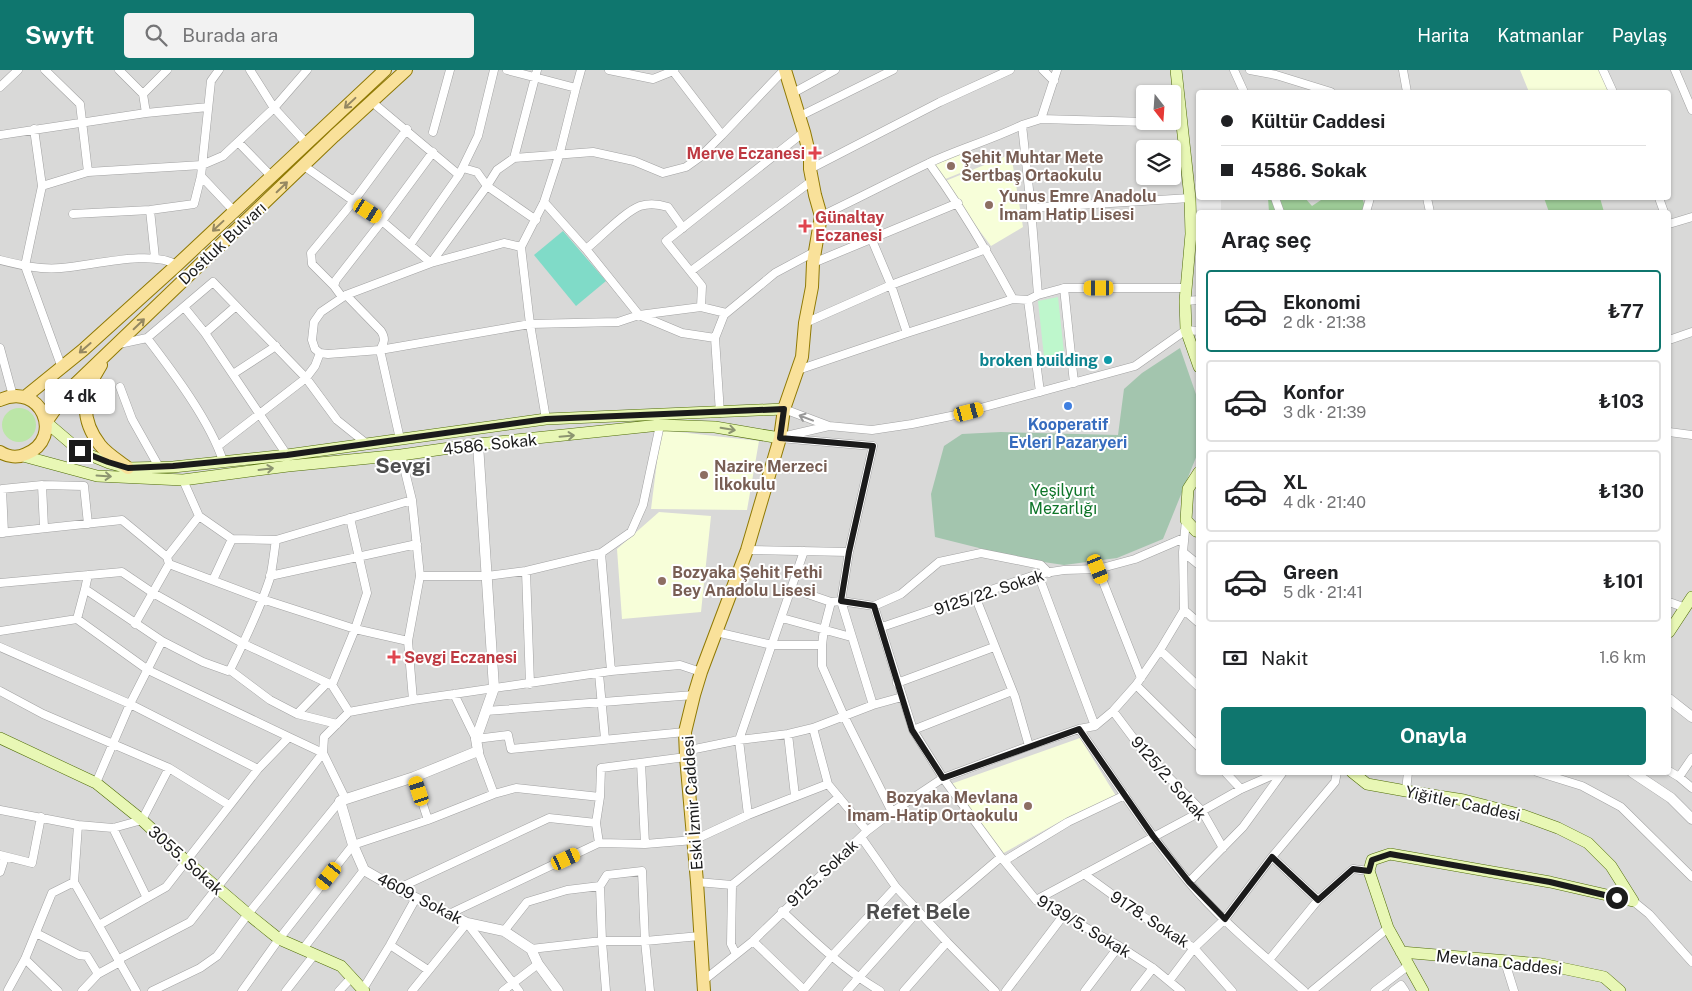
<!DOCTYPE html>
<html lang="tr">
<meta charset="utf-8">
<style>
body{margin:0;font-family:"Public Sans",sans-serif;background:#f2f2f2;color:#202124;height:100vh;display:flex;flex-direction:column;font-size:19px;white-space:nowrap}
*{box-sizing:border-box;margin:0}
p{font-size:16px;color:#757577}
.icon{flex:none;width:28px;height:28px;fill:none;stroke:currentColor;stroke-width:2;stroke-linecap:round;stroke-linejoin:round}
.map{position:relative;flex:1;overflow:hidden}
.drawer{position:absolute;left:1196px;top:140px;width:475px;height:565px;display:flex;flex-direction:column;background:#fff;border-radius:5px;box-shadow:0 1px 4px #0004}
.drawer>*{flex:none}
.guide{position:absolute;left:1196px;top:20px;width:475px;height:110px;border-radius:5px;box-shadow:0 1px 4px #0004;display:grid;align-content:center;height:110px;padding:0 25px;background:#fff}
.needle{width:32px;rotate:163deg}
.tools{position:absolute;left:1136px;top:15px;display:grid;gap:10px}
.tools a{display:grid;place-items:center;width:45px;height:45px;border-radius:5px;background:#fff;box-shadow:0 1px 4px #0004;font-size:25px}
.end{position:absolute;width:22px;height:22px;margin:-11px;border:6px solid #1b1b1b;background:#fff;box-shadow:0 0 0 2px #fff}
.from{border-radius:50%}
.bubble{position:absolute;height:35px;border-radius:5px;background:#fff;box-shadow:0 1px 4px #0004;font-size:16px;font-weight:700;line-height:35px;text-align:center}
.car{position:absolute;width:15px;height:30px;margin:-15px -8px;border-radius:6px;box-shadow:0 0 4px 1px #0007;background:linear-gradient(#f5c518 24%,#345 0 40%,#f5c518 0 76%,#345 0 86%,#f5c518 0)}
.guide b{display:flex;align-items:center;gap:18px;height:48px;font-size:19px}
.guide b+b{border-top:1px solid #e0e0e0}
.guide i{width:12px;height:12px;background:#202124}
ul{padding:0;list-style:none}
li{display:flex;align-items:center;gap:15px;height:82px;margin:0 10px 8px;padding:0 15px;border:2px solid #e0e0e0;border-radius:5px}
li div{flex:1}
li b{display:block;font-size:19px}
li em{font-style:normal;font-weight:700}
li.active{border-color:#0f766e}
li>.icon{width:45px;height:45px;stroke-width:1.5}
h2{padding:0 25px;font-size:22px;line-height:60px}
.pay{display:flex;align-items:center;gap:12px;height:55px;padding:0 25px;font-size:19px}
.pay p{margin-inline-start:auto}
.action{display:flex;gap:10px;margin-top:auto;padding:10px 25px}
.action a{flex:1;height:58px;border-radius:5px;background:#0f766e;color:#fff;font-size:20px;font-weight:700;line-height:58px;text-align:center}
header{display:flex;align-items:center;gap:30px;box-sizing:border-box;height:70px;padding:0 25px;background:#0f766e;color:#fff}
header strong{font-size:24px}
nav{display:flex;gap:28px;margin-inline-start:auto;font-size:18px}
.search{width:350px;height:45px;background:#f2f2f2;display:flex;align-items:center;gap:12px;box-sizing:border-box;padding:0 18px;border-radius:5px;color:#757577;font-size:19px}
.map>svg:first-child{display:block}
.residential{fill:#d9d9d8;fill-rule:evenodd}
.education{fill:#f7fed9}
.grass{fill:#bbe6a7}
.forest{fill:#9dcb97}
.cemetery{fill:#a3c5ae}
.park{fill:#bef7cc}
.pitch{fill:#80dbc8}
.parking{fill:#e7e7e7}
.lines{fill:none;stroke-linecap:round;stroke-linejoin:round}
.minor-casing{stroke:#a2a2a2;stroke-width:9}
.tertiary-casing{stroke:#a2a2a2;stroke-width:11}
.secondary-casing{stroke:#506d08;stroke-width:12}
.primary-casing{stroke:#8f7904;stroke-width:14}
.minor{stroke:#fff;stroke-width:8}
.tertiary{stroke:#fff;stroke-width:10}
.secondary{stroke:#e8f7b5;stroke-width:11}
.primary{stroke:#f9e19a;stroke-width:12}
.oneway{stroke:#958861}
.oneway2{stroke:#989898}
.oneway3{stroke:#8c9470}
.route{stroke:#1b1b1b;stroke-width:6}
.health-dot{fill:#e0444e;stroke:#fff;stroke-width:2}
.education-dot{fill:#8d6e63;stroke:#fff;stroke-width:2}
.culture-dot{fill:#0f9aa8;stroke:#fff;stroke-width:2}
.shop-dot{fill:#3f7fe0;stroke:#fff;stroke-width:2}
.labels{text-anchor:middle;stroke-width:4;stroke-linejoin:round;paint-order:stroke}
.health-label{font-size:16px;font-weight:bold;fill:#be3a42;stroke:#fff;text-anchor:start}
.education-label{font-size:16px;font-weight:bold;fill:#785e54;stroke:#fff;text-anchor:start}
.street-label{font-size:16px;fill:#1b1b1b;stroke:#fff}
.culture-label{font-size:16px;font-weight:bold;fill:#0d838f;stroke:#fff;text-anchor:end}
.shop-label{font-size:16px;font-weight:bold;fill:#366cbe;stroke:#fff}
.park-label{font-size:16px;fill:#0e7529;stroke:#fff}
.district-label{font-size:21px;font-weight:bold;fill:#4e4e4e;stroke:#fff}
</style>
<header>
<strong>Swyft</strong>
<div class="search"><svg class="icon" aria-label="search" viewBox="0 0 24 24"><circle cx="10" cy="10" r="6"/><path d="M15 15l6 6"/></svg>Burada ara</div>
<nav><a>Harita</a><a>Katmanlar</a><a>Paylaş</a></nav>
</header>
<div class="map">
<svg width="1692" height="921" viewBox="0 0 1692 921">
<rect width="100%" height="100%" fill="#edebe1"/>
<path class="residential" d="M 0,0 L 1692,0 L 1692,921 L 0,921 ZM 1199,22 L 1669,22 L 1669,128 L 1199,128 ZM 1145,24 L 1172,24 L 1172,51 L 1145,51 ZM 1145,79 L 1172,79 L 1172,106 L 1145,106 ZM 1199,142 L 1669,142 L 1669,702 L 1199,702 Z"/>
<path class="education" d="M 1520,0 L 1600,0 L 1608,22 L 1529,22 Z
M 962,82 L 970,99 L 943,110 L 932,94 Z
M 1011,84 L 1023,157 L 991,176 L 943,112 Z
M 661,360 L 759,371 L 747,440 L 651,439 Z
M 659,442 L 711,446 L 701,542 L 622,549 L 617,479 Z
M 1080,668 L 1116,726 L 1070,746 L 1000,785 L 948,715 Z"/>
<path class="grass" d="M2 355a17 17 0 1 1 34 0a17 17 0 1 1-34 0Z"/>
<path class="forest" d="M 1268,128 L 1305,128 L 1312,136 L 1324,128 L 1362,128 L 1367,141 L 1366,142 L 1269,142 Z
M 1544,128 L 1600,128 L 1604,142 L 1549,142 Z"/>
<path class="cemetery" d="M 1180,278 L 1199,333 L 1199,380 L 1163,469 L 1117,488 L 1064,495 L 1023,489 L 935,467 L 931,424 L 944,376 L 962,364 L 1001,362 L 1118,365 L 1124,319 L 1142,303 Z"/>
<path class="park" d="M 1058,227 L 1065,292 L 1045,296 L 1038,231 Z"/>
<path class="pitch" d="M 563,161 L 606,211 L 576,236 L 534,185 Z"/>
<path class="parking" d="M 1199,111 L 1199,128 L 1221,128 L 1221,142 L 1199,142 L 1199,164 L 1191,165 L 1189,112 Z"/>
<g class="lines">
<g class="minor-casing">
<path id="minor" d="M 45,0 L 80,34 L 88,102
M 119,0 L 143,24
M 250,0 L 274,38 L 307,74
M 507,0 L 576,18 L 581,0
M 609,0 L 653,9 L 673,1 L 672,0
M 674,0 L 673,1 L 722,65
M 1043,0 L 1054,11
M 1234,0 L 1244,22
M 1250,0 L 1276,5 L 1331,22
M 1403,0 L 1407,22
M 1603,0 L 1613,22
M 1675,0 L 1692,40
M 0,17 L 18,0
M 793,23 L 835,0
M 372,32 L 459,105 L 478,66 L 494,0
M 146,43 L 143,24 L 167,0
M 800,46 L 893,0
M 1041,49 L 1182,53
M 34,59 L 42,116 L 25,196 L 62,298
M 433,62 L 450,0
M 0,65 L 146,43 L 208,37
M 238,72 L 272,107
M 514,88 L 537,0
M 304,96 L 382,151 L 431,193 L 487,116 L 497,100 L 514,88 L 593,82 L 634,91 L 663,103 L 686,97 L 700,87 L 722,65 L 784,0
M 463,98 L 477,102 L 487,116 L 536,150
M 810,99 L 940,32 L 1010,0
M 201,106 L 234,141
M 42,116 L 88,102 L 202,95 L 223,86 L 274,38 L 307,0
M 1275,128 L 1280,142
M 1427,128 L 1430,142
M 1659,128 L 1664,142
M 544,132 L 586,179 L 639,245 L 682,263 L 715,268
M 1031,138 L 1190,128
M 150,140 L 155,188
M 1366,142 L 1370,128
M 73,144 L 150,140 L 194,134 L 201,106 L 211,11 L 219,0
M 821,146 C 857,129 893,110 929,93 C 959,79 991,70 1022,55
M 1669,154 L 1692,147
M 872,170 L 891,215 L 907,263
M 410,175 L 459,105
M 521,177 L 504,173 L 431,193 L 346,225 L 321,242 L 314,252 L 312,270 L 315,279 L 320,283 L 328,284 L 380,280 L 530,254 L 618,252 L 639,245 L 701,237 L 726,243
M 586,179 C 600,168 624,142 640,136 C 649,133 659,134 668,137 L 683,158
M 0,190 C 20,195 40,200 61,198 C 91,196 152,179 177,195
M 813,193 L 958,133
M 691,201 L 813,110
M 334,216 L 312,194 L 311,183 L 353,132 L 407,59
M 1064,218 L 1074,313
M 346,225 L 381,261 C 386,269 384,272 380,280 L 400,369
M 1038,225 L 1064,218 L 1187,218
M 342,227 L 334,216 L 336,210 L 382,151 L 433,82
M 1013,229 L 1028,230 L 1038,225 L 1031,138 L 1022,55 L 1041,49 L 1057,0
M 1028,230 L 1040,322
M 1185,231 L 1199,230
M 184,237 L 205,263 L 287,385
M 701,237 L 702,216 L 666,171 L 804,62
M 805,253 L 891,215 L 986,179
M 205,263 L 236,236
M 147,268 C 173,302 210,351 223,391
M 1669,270 L 1692,262
M 119,274 L 147,268 L 213,212 L 306,308 L 337,350 L 367,374
M 0,278 L 13,326
M 798,300 L 907,263 L 1013,229 C 987,181 961,137 929,93
M 233,304 L 276,276
M 120,317 L 132,349 L 159,397
M 784,339 L 829,356 L 872,360 L 912,354 L 951,346 L 1135,296 L 1186,260 L 1199,261
M 720,343 L 715,268 L 724,245 L 775,203 L 816,181
M 546,349 L 530,254 L 521,177 L 544,132 L 559,86 L 576,18
M 1669,362 L 1692,365
M 786,366 L 829,356
M 780,368 L 873,376 L 849,482 L 841,531 L 873,635
M 218,376 L 306,308 L 315,296 L 320,283
M 401,385 L 412,430 L 420,506 L 408,571 L 413,630
M 183,410 L 199,446 L 232,469 L 276,470 L 412,430
M 42,415 L 44,458
M 1186,450 L 1183,482 L 1199,495
M 0,463 L 122,450 L 167,487 L 169,494 L 262,529 L 355,559 L 408,571
M 4,463 L 2,419 L 42,415 L 84,416 L 88,454
M 747,480 L 849,482
M 601,483 L 611,601
M 167,487 L 199,446
M 1098,499 L 1141,608
M 526,501 L 530,614
M 1038,504 L 1095,656
M 88,505 L 85,519 L 162,571 L 203,592 L 228,601 L 230,600 L 270,630 L 297,644 L 337,654
M 270,506 L 417,474
M 420,506 L 487,506 L 526,501 L 601,483 L 631,462 L 643,435 L 660,355
M 213,510 L 232,469
M 0,513 L 122,502 L 153,523 L 244,574 L 332,615 L 349,642
M 793,519 L 831,532 L 841,531 L 874,536 L 901,524 L 939,492 L 981,483 L 1041,495 L 1049,503
M 975,526 L 1015,627 L 1029,676
M 831,532 L 824,559 L 822,575 L 822,596 L 844,646 L 892,742
M 1669,532 L 1686,538
M 874,536 L 913,660 L 943,708 L 1001,787 L 1036,830 L 1119,876 L 1153,898 L 1181,921
M 1184,540 L 1199,553
M 782,548 L 851,567
M 77,549 L 85,519
M 135,554 L 169,494
M 882,557 L 1038,504 L 1064,500 L 1098,499 L 1135,489 L 1184,468
M 0,561 L 77,549 L 148,600 L 289,667
M 716,562 L 772,575 L 822,575
M 0,577 L 130,634 L 258,699
M 1160,580 L 1199,617
M 230,600 C 245,570 260,539 270,508 C 273,495 274,482 276,470
M 599,604 L 605,669
M 897,613 L 994,577
M 332,615 L 355,559 L 367,523 L 350,448
M 1136,615 L 1199,677
M 0,621 L 43,644 L 169,698 L 229,735
M 454,624 L 476,669 L 508,665 L 511,679 L 685,662
M 486,641 L 694,625
M 1113,641 L 1143,681 L 1202,741 L 1223,778
M 297,644 L 327,613
M 813,658 L 828,714 L 867,761
M 1079,659 C 1115,710 1148,763 1188,811 C 1222,852 1265,886 1304,921
M 913,660 L 1012,621
M 788,664 L 795,726
M 478,681 L 494,724
M 685,681 L 739,670 L 788,664 L 813,658 L 873,635 L 902,627
M 641,693 L 645,774
M 1669,701 L 1679,707 L 1692,718
M 1225,702 L 1241,719
M 1537,702 L 1582,716 L 1621,737 L 1692,807
M 414,707 L 428,750
M 1679,707 L 1692,688
M 96,713 L 130,634 L 162,571
M 1406,721 L 1408,702
M 0,740 L 78,755 L 113,758 L 142,750 L 169,698
M 748,745 L 739,670 L 804,481
M 596,753 L 600,727 L 601,698 L 686,687
M 78,755 L 74,812 L 136,921
M 113,758 L 147,828
M 861,767 L 896,817 L 947,872
M 0,785 L 32,793 L 41,747
M 1272,787 L 1318,830
M 1004,791 L 1068,752 L 1125,725
M 0,802 L 5,787
M 1084,804 L 1139,844 L 1194,878 L 1232,921
M 697,812 L 732,815 L 839,727
M 1189,812 L 1243,757 L 1283,702
M 732,815 L 731,874 L 736,884
M 600,816 L 602,871 L 606,921
M 397,819 L 549,748 L 596,753 L 599,773
M 1036,830 L 1202,741 L 1241,719 L 1280,702
M 1633,831 L 1649,844 L 1692,892
M 782,841 C 813,870 843,899 880,921
M 449,844 L 599,773 L 645,774 L 694,770 L 748,745 L 828,714
M 927,850 L 1001,787
M 99,855 L 166,817 L 258,699 L 289,667 L 323,683 L 324,667 L 349,642 L 413,630 L 611,601 L 680,595 L 701,602
M 504,861 L 527,832 L 567,820 L 600,816 L 607,805 L 642,801 L 645,871 L 650,921
M 36,863 L 79,885 L 87,886 L 98,904
M 753,871 L 804,920
M 390,875 L 428,900
M 303,879 L 364,800
M 531,879 L 602,871 L 645,871 L 700,866
M 25,889 L 58,921
M 119,889 L 190,852 L 323,683 L 345,728
M 1269,890 L 1318,830 L 1353,799 L 1369,801
M 1505,892 L 1514,921
M 703,911 L 753,871 L 867,761 L 892,742 L 943,708 L 1029,676 L 1079,659 L 1095,656 L 1113,641 L 1136,615 L 1160,580 L 1184,540 L 1183,482
M 1169,911 L 1194,878 L 1225,849 L 1272,787 L 1335,712 L 1337,702
M 363,919 L 390,875 L 416,828
M 8,920 L 25,889 L 52,823 L 74,812
M 82,921 L 98,904 L 120,892
M 152,921 L 200,898 L 217,886 L 248,844 L 340,731
M 242,921 L 279,869 L 353,775 L 428,750 L 494,724 L 516,718 L 600,727
M 286,921 L 314,885
M 339,921 L 351,908
M 412,921 L 467,853 L 519,921
M 503,921 L 538,894
M 803,921 L 831,887 L 896,817
M 847,921 L 918,841
M 904,921 L 947,872 L 995,921
M 1006,921 L 1063,846
M 1085,921 L 1119,876
M 1135,921 L 1153,898
M 1312,921 L 1388,858
M 1375,921 L 1409,895
M 1393,921 L 1401,915 L 1405,921"/>
</g>
<g class="tertiary-casing">
<path id="tertiary" d="M 478,374 L 494,618 L 476,669 L 478,681 L 414,707 L 340,731 L 353,775 L 364,800 L 397,819 L 467,853 L 504,861 L 531,879 L 538,894 L 558,921
M 1669,629 L 1692,647
M 1632,702 L 1671,728 L 1692,749"/>
</g>
<g class="secondary-casing">
<path id="secondary" d="M 1176,0 L 1190,128 L 1191,164 L 1185,231 L 1186,260 L 1199,297
M 46,352 L 80,381 L 109,393 L 128,398 L 173,397 L 287,385 L 546,349 L 784,339
M 23,386 L 97,406 L 183,410 L 288,396 L 401,385 L 478,374 L 660,355 L 715,357 L 780,368
M 1186,450 L 1188,419 L 1199,402
M 1186,450 L 1196,461 L 1199,462
M 1669,562 L 1692,527
M 0,668 L 96,713 L 142,750 L 186,791 L 248,844 L 279,869 L 341,896 L 364,921
M 1352,702 L 1367,714 L 1406,721 L 1464,730 L 1522,745 L 1558,758 L 1588,773 L 1611,796 L 1633,831
M 1401,882 L 1542,894 L 1604,907 L 1620,921
M 1423,921 L 1388,858 L 1369,801 L 1372,790 L 1390,784 L 1550,812 L 1633,831"/>
</g>
<g class="primary-casing">
<path id="primary" d="M 101,295 C 83,323 79,348 100,375 C 107,384 119,391 128,398
M 25,327 L 83,280 L 177,195 L 385,0
M 0,330 C 41,311 65,368 26,384 C 18,388 8,387 0,382
M 46,352 L 68,321 L 334,66 L 406,0
M 704,921 L 697,812 L 686,687 L 685,662 L 694,625 L 701,602 L 747,480 L 780,368 L 784,339 L 802,287 L 805,253 L 812,217 L 813,193 L 821,146 L 815,125 L 810,99 L 810,87 L 804,62 L 785,0"/>
</g>
<use href="#minor" class="minor"/>
<use href="#tertiary" class="tertiary"/>
<use href="#secondary" class="secondary"/>
<use href="#primary" class="primary"/>
</g>
<defs><path id="oneway-shaft" d="M-6 0H5M1.5-3L5.5 0L1.5 3" fill="none" stroke-width="1.6" stroke-linecap="round" stroke-linejoin="round" transform="scale(1.25)"/></defs>
<g class="oneway">
<use href="#oneway-shaft" transform="translate(350 33) rotate(137)"/>
<use href="#oneway-shaft" transform="translate(282 117) rotate(-44)"/>
<use href="#oneway-shaft" transform="translate(218 156) rotate(137)"/>
<use href="#oneway-shaft" transform="translate(139 254) rotate(-44)"/>
<use href="#oneway-shaft" transform="translate(85 278) rotate(139)"/>
</g>
<use class="oneway2" href="#oneway-shaft" transform="translate(806 348) rotate(-159)"/>
<g class="oneway3">
<use href="#oneway-shaft" transform="translate(728 359) rotate(9)"/>
<use href="#oneway-shaft" transform="translate(567 366) rotate(-5)"/>
<use href="#oneway-shaft" transform="translate(266 399) rotate(-7)"/>
<use href="#oneway-shaft" transform="translate(104 406) rotate(4)"/>
</g>
<g class="lines">
<path class="route" d="M 80,381 L 108,392 L 128,398 L 173,396 L 287,385 L 546,349 L 784,339 L 780,368 L 873,376 L 849,482 L 841,531 L 874,536 L 912,660 L 943,708 L 1079,659 L 1153,766 L 1189,812 L 1225,849 L 1272,787 L 1318,830 L 1353,799 L 1369,801 L 1372,790 L 1390,784 L 1550,812 L 1617,828"/>
</g>
<g class="health-dot">
<path d="M812.5 75.5h5v5h5v5h-5v5h-5v-5h-5v-5h5z"/>
<path d="M802.5 148.5h5v5h5v5h-5v5h-5v-5h-5v-5h5z"/>
<path d="M391.5 579.5h5v5h5v5h-5v5h-5v-5h-5v-5h5z"/>
</g>
<g class="education-dot">
<circle cx="951" cy="96" r="5"/>
<circle cx="989" cy="135" r="5"/>
<circle cx="704" cy="405" r="5"/>
<circle cx="662" cy="511" r="5"/>
<circle cx="1028" cy="736" r="5"/>
</g>
<circle class="culture-dot" cx="1108" cy="290" r="5"/>
<circle class="shop-dot" cx="1068" cy="336" r="5"/>
<g class="labels">
<g class="health-label">
<text x="805" y="89" text-anchor="end">Merve Eczanesi</text>
<text x="815" y="153">Günaltay<tspan x="815" dy="18">Eczanesi</tspan></text>
<text x="404" y="593">Sevgi Eczanesi</text>
</g>
<g class="education-label">
<text x="961" y="93">Şehit Muhtar Mete<tspan x="961" dy="18">Sertbaş Ortaokulu</tspan></text>
<text x="999" y="132">Yunus Emre Anadolu<tspan x="999" dy="18">İmam Hatip Lisesi</tspan></text>
<text x="714" y="402">Nazire Merzeci<tspan x="714" dy="18">İlkokulu</tspan></text>
<text x="672" y="508">Bozyaka Şehit Fethi<tspan x="672" dy="18">Bey Anadolu Lisesi</tspan></text>
<text x="1018" y="733" text-anchor="end">Bozyaka Mevlana<tspan x="1018" dy="18">İmam-Hatip Ortaokulu</tspan></text>
</g>
<g class="street-label">
<text transform="translate(222 173) rotate(-43)" y="6">Dostluk Bulvarı</text>
<text transform="translate(490 374) rotate(-6)" y="6">4586. Sokak</text>
<text transform="translate(989 522) rotate(-18)" y="6">9125/22. Sokak</text>
<text transform="translate(1169 708) rotate(49)" y="6">9125/2. Sokak</text>
<text transform="translate(692 733) rotate(-94)" y="6">Eski İzmir Caddesi</text>
<text transform="translate(1463 733) rotate(12)" y="6">Yiğitler Caddesi</text>
<text transform="translate(186 790) rotate(42)" y="6">3055. Sokak</text>
<text transform="translate(822 803) rotate(-43)" y="6">9125. Sokak</text>
<text transform="translate(420 828) rotate(27)" y="6">4609. Sokak</text>
<text transform="translate(1150 849) rotate(33)" y="6">9178. Sokak</text>
<text transform="translate(1084 856) rotate(31)" y="6">9139/5. Sokak</text>
<text transform="translate(1499 892) rotate(6)" y="6">Mevlana Caddesi</text>
</g>
<g class="culture-label">
<text x="1098" y="296">broken building</text>
</g>
<g class="shop-label">
<text x="1068" y="360">Kooperatif<tspan x="1068" dy="18">Evleri Pazaryeri</tspan></text>
</g>
<g class="park-label">
<text x="1063" y="426">Yeşilyurt<tspan x="1063" dy="18">Mezarlığı</tspan></text>
</g>
<g class="district-label">
<text x="403" y="403">Sevgi</text>
<text x="918" y="849">Refet Bele</text>
</g>
</g>
</svg>
<div class="tools">
<a><svg class="needle" viewBox="-14 -14 28 28"><path d="M0-13l5 13h-10z" fill="#e53935"/><path d="M0 13l5-13h-10z" fill="#757577"/></svg></a>
<a><svg class="icon" aria-label="layers" viewBox="0 0 24 24"><path d="M12 4l9 5-9 5-9-5zM3 14l9 5 9-5"/></svg></a>
</div>
<i class="end from" style="left:1617px;top:828px"></i>
<i class="end" style="left:80px;top:381px"></i>
<div class="bubble" style="left:45px;top:309px;width:70px">4 dk</div>
<i class="car" style="left:368px;top:141px;rotate:123deg"></i>
<i class="car" style="left:1099px;top:218px;rotate:270deg"></i>
<i class="car" style="left:969px;top:342px;rotate:75deg"></i>
<i class="car" style="left:1098px;top:499px;rotate:158deg"></i>
<i class="car" style="left:419px;top:721px;rotate:342deg"></i>
<i class="car" style="left:566px;top:789px;rotate:65deg"></i>
<i class="car" style="left:329px;top:806px;rotate:218deg"></i>
<div class="guide">
<b><i class="from"></i>Kültür Caddesi</b>
<b><i></i>4586. Sokak</b>
</div>
<section class="drawer">
<h2>Araç seç</h2>
<ul>
<li class="active"><svg class="icon" aria-label="car" viewBox="0 0 24 24"><path d="M5 17H2v-5l4-1 3-4h7l3 4 3 1v5h-3M9 17h6M6 11h13"/><circle cx="7" cy="17" r="2"/><circle cx="17" cy="17" r="2"/></svg><div><b>Ekonomi</b><p>2 dk · 21:38</p></div><em>₺77</em></li>
<li><svg class="icon" aria-label="car" viewBox="0 0 24 24"><path d="M5 17H2v-5l4-1 3-4h7l3 4 3 1v5h-3M9 17h6M6 11h13"/><circle cx="7" cy="17" r="2"/><circle cx="17" cy="17" r="2"/></svg><div><b>Konfor</b><p>3 dk · 21:39</p></div><em>₺103</em></li>
<li><svg class="icon" aria-label="car" viewBox="0 0 24 24"><path d="M5 17H2v-5l4-1 3-4h7l3 4 3 1v5h-3M9 17h6M6 11h13"/><circle cx="7" cy="17" r="2"/><circle cx="17" cy="17" r="2"/></svg><div><b>XL</b><p>4 dk · 21:40</p></div><em>₺130</em></li>
<li><svg class="icon" aria-label="car" viewBox="0 0 24 24"><path d="M5 17H2v-5l4-1 3-4h7l3 4 3 1v5h-3M9 17h6M6 11h13"/><circle cx="7" cy="17" r="2"/><circle cx="17" cy="17" r="2"/></svg><div><b>Green</b><p>5 dk · 21:41</p></div><em>₺101</em></li>
</ul>
<div class="pay"><svg class="icon" aria-label="cash" viewBox="0 0 24 24"><path d="M3 7h18v10H3z"/><circle cx="12" cy="12" r="2"/></svg>Nakit<p>1.6 km</p></div>
<div class="action"><a>Onayla</a></div>
</section>
</div>
